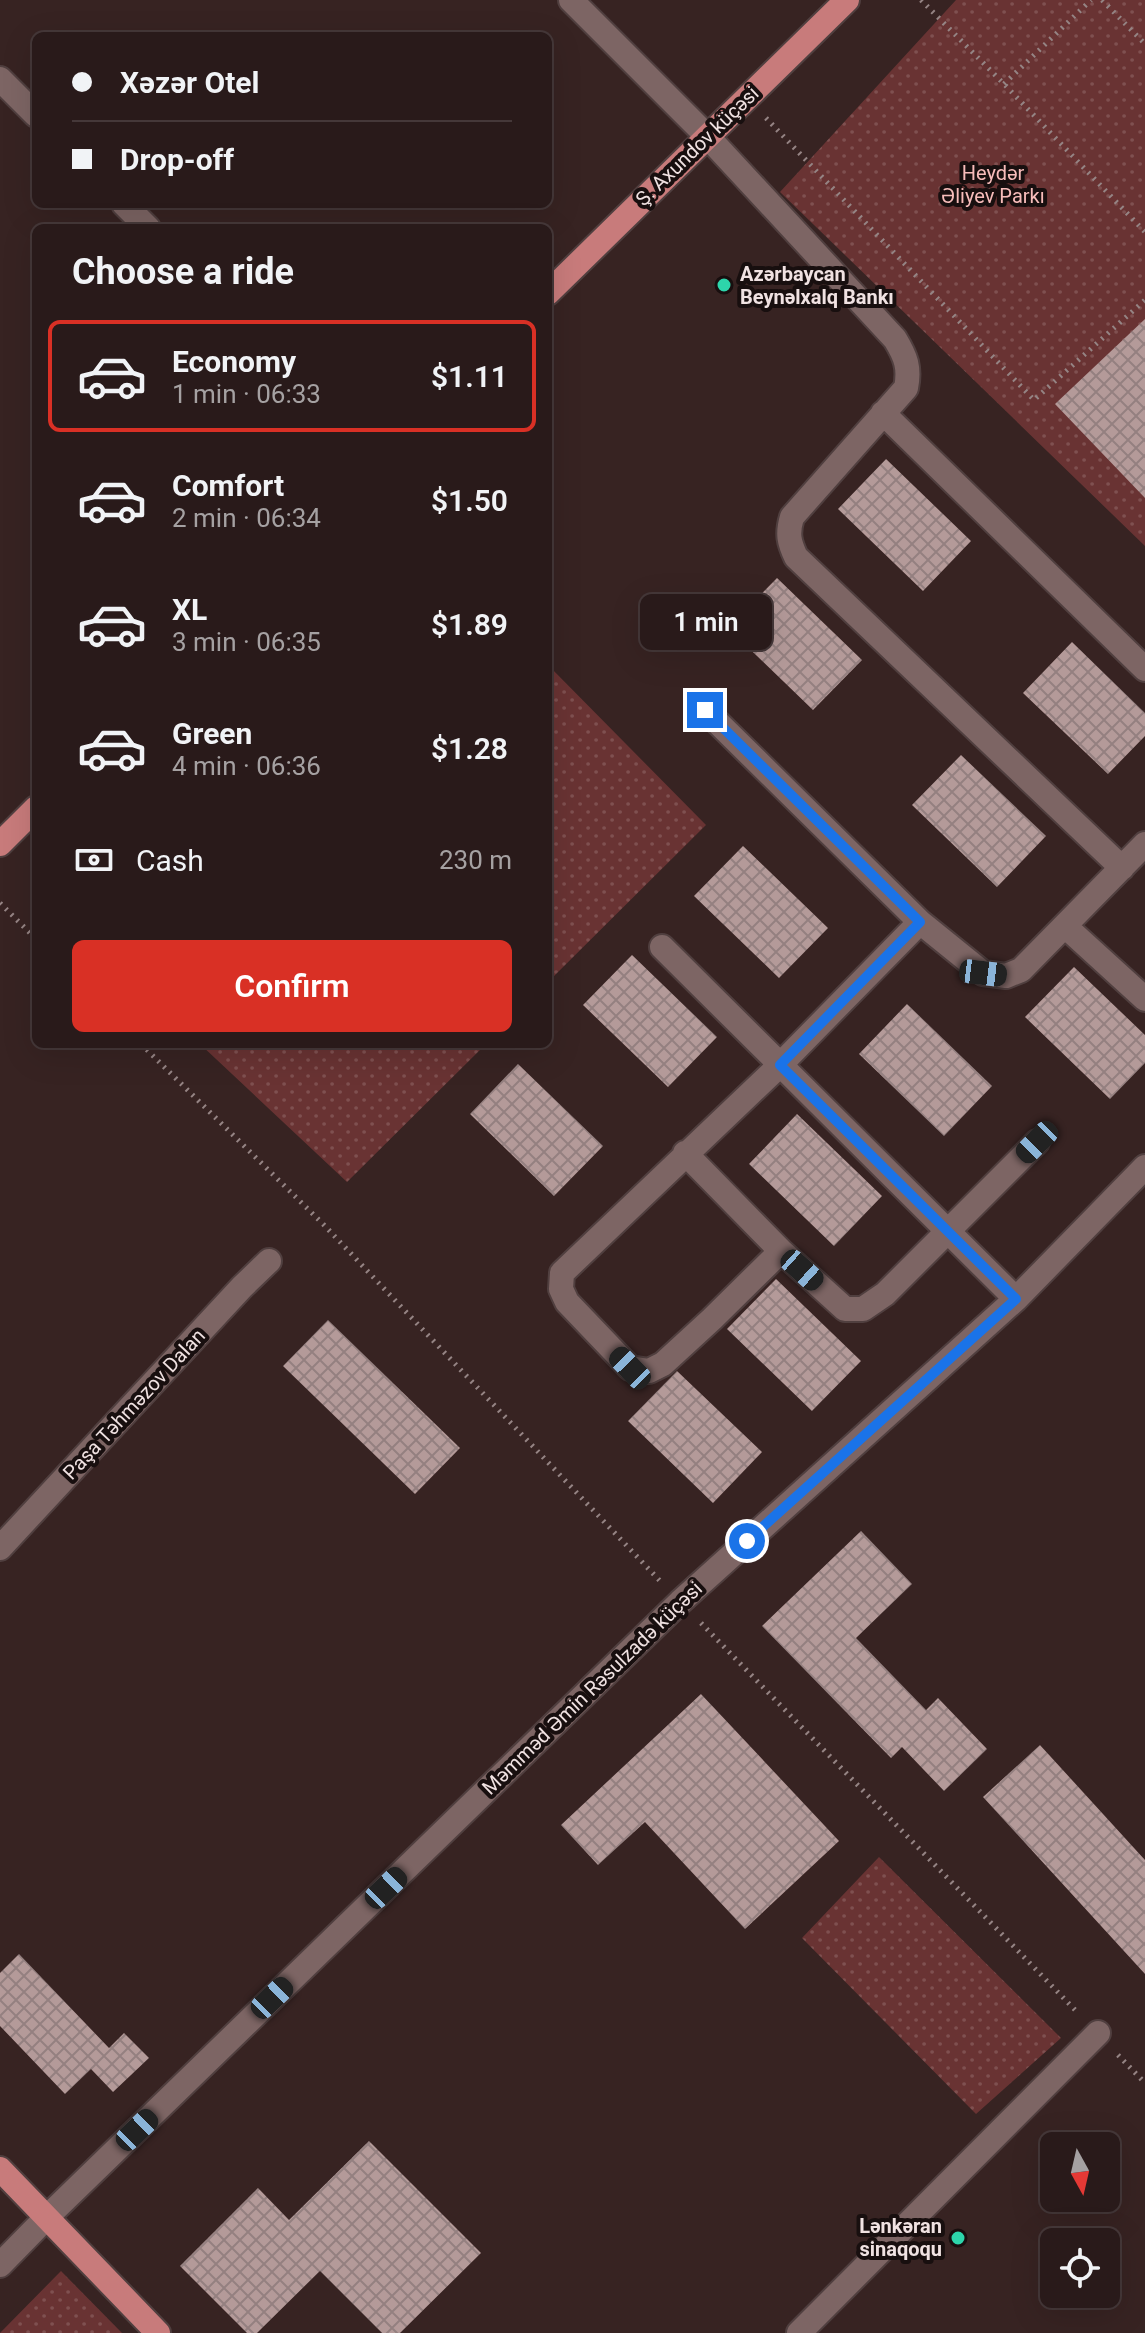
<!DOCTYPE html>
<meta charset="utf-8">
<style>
body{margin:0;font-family:Roboto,sans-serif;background:#352727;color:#f1f3f6;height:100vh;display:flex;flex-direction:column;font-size:30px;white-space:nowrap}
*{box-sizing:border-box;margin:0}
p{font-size:26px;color:#a5a1a2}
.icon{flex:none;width:44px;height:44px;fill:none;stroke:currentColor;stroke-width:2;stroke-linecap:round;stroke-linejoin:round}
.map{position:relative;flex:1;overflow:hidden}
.sheet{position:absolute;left:32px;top:224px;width:520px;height:824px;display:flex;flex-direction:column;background:#291a1a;border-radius:12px;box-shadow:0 8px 32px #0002,0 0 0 2px #453839}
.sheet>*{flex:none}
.hud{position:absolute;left:32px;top:32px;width:520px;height:176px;border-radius:12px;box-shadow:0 8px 32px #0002,0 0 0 2px #453839;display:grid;align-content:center;height:176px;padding:0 40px;background:#291a1a}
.needle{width:52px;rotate:172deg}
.fabs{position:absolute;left:1040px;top:2132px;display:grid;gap:16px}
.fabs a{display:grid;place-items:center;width:80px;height:80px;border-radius:12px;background:#291a1a;box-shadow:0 8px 32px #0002,0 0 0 2px #453839;font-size:40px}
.end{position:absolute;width:36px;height:36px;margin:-18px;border:10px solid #1a73e8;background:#fff;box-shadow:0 0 0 4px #fff}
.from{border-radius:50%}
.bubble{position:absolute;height:56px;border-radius:12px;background:#291a1a;box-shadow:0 8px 32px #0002,0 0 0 2px #453839;font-size:26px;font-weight:600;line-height:56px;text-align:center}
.car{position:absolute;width:24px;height:48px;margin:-24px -12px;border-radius:10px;box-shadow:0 0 6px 2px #0007;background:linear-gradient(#222 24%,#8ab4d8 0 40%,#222 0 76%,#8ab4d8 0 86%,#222 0)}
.hud b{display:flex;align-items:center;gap:28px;height:76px;font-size:30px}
.hud b+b{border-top:2px solid #453839}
.hud i{width:20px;height:20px;background:#f1f3f6}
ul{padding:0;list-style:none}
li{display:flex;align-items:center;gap:24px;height:112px;margin:0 16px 12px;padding:0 24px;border:4px solid transparent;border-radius:12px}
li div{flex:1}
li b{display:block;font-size:30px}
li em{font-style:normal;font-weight:600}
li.active{border-color:#d93025}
li>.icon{width:72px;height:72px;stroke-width:1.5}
h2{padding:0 40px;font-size:36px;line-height:96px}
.pay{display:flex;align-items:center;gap:20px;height:88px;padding:0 40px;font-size:30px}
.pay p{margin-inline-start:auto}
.primary-button{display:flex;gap:16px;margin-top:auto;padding:16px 40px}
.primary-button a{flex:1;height:92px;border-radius:12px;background:#d93025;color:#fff;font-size:32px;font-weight:600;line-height:92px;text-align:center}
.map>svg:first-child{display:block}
.park{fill:url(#park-dots)}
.building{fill:url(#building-cross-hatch)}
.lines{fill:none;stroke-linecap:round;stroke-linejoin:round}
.minor-casing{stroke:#503f3f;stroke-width:28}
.major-casing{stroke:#503f3f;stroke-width:28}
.path{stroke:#958484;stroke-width:5;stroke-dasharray:2 6;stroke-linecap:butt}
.minor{stroke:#7d6564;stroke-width:24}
.major{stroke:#c87b7b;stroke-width:24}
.route{stroke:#1a73e8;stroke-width:10}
.poi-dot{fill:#2dd5ab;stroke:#180f0f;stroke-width:3}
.labels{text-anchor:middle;stroke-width:8;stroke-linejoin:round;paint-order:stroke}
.street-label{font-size:20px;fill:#f0e2e2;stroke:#180f0f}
.park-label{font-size:20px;fill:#f7bcba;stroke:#180f0f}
.poi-label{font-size:20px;font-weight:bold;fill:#f0e2e2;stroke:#180f0f;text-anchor:start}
</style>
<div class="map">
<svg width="1145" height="2333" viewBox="0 0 1145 2333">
<defs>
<pattern id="park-dots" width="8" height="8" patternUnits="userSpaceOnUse" patternTransform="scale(2)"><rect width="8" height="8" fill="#693333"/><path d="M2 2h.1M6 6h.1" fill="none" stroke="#7f5050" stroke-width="1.8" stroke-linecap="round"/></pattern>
<pattern id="building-cross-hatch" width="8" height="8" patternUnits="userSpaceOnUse" patternTransform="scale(2)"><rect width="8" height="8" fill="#b49a99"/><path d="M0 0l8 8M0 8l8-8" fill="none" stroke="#948080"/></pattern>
</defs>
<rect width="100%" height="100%" fill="#372322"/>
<path class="park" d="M 956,0 L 1145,0 L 1145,546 L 780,192 Z
M 548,665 L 706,825 L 548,982 Z
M 200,1044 L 486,1044 L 347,1182 Z
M 879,1857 L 1061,2038 L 976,2114 L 802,1938 Z
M 61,2271 L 122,2333 L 0,2333 Z"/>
<path class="building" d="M 1145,319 L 1145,498 L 1055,404 Z
M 886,459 L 971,541 L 923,591 L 838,509 Z
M 777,578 L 862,660 L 813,710 L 728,628 Z
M 1072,642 L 1145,713 L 1145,736 L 1108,774 L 1023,693 Z
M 961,755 L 1046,836 L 997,887 L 912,805 Z
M 743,846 L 828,928 L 779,978 L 694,896 Z
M 632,955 L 717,1037 L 668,1087 L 583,1005 Z
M 1074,967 L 1145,1035 L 1145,1063 L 1110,1099 L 1025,1017 Z
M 907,1004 L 992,1086 L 944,1136 L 859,1054 Z
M 518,1064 L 603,1146 L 554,1196 L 470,1114 Z
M 797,1114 L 882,1196 L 834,1246 L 749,1164 Z
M 776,1279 L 861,1361 L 812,1411 L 727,1329 Z
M 328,1320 L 460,1448 L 415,1494 L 283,1366 Z
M 677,1371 L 762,1452 L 713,1503 L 628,1421 Z
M 861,1531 L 912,1584 L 856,1638 L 926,1710 L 938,1698 L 987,1749 L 944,1791 L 902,1747 L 891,1758 L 762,1626 Z
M 701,1694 L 839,1841 L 745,1929 L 645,1822 L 598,1865 L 561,1825 Z
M 1040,1745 L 1145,1860 L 1145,1974 L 983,1797 Z
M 19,1954 L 109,2048 L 124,2033 L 149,2058 L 113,2092 L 91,2069 L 65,2094 L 0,2026 L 0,1973 Z
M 369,2141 L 481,2253 L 400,2333 L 382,2333 L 320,2271 L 257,2333 L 247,2333 L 180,2266 L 258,2188 L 289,2220 Z"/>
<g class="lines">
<g class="minor-casing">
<path id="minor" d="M 571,0 L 707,136 L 895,339 C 906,357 910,368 906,388 L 792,517 C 787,534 789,542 796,557 L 1122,868
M 0,79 L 36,115
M 124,204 L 148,228
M 883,413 L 1145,669
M 705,710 L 920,922 L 983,973 L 1006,976 L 1021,970 L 1145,844
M 1065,926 L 1145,999
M 662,947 L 1016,1299
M 685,1153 L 781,1251 L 845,1309 L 863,1309 L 885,1294 L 1037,1142
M 781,1251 L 712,1319 L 663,1364 L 649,1371 L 630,1368 L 567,1302 L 561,1289 L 562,1273 L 780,1065 L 920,922
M 0,1548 L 242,1287 L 269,1261
M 0,2265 L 46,2218 L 680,1602 L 1016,1299 L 1145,1167
M 799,2333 L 1098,2033"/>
</g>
<g class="major-casing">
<path id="major" d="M 548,293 L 847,0
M 0,844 L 36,808
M 0,2169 L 158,2333"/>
</g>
<path class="path" d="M 921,0 L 1004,84 L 1145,232
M 1102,0 L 1145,44
M 1004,84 L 1091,0
M 766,118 L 1034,400 L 1145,300
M 0,903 L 36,939
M 141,1044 L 324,1225 L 661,1582
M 701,1623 L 1078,2013
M 1118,2055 L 1145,2083"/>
<use href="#minor" class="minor"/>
<use href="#major" class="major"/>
</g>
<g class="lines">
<path class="route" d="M 705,710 L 920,922 L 780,1065 L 1016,1299 L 747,1541"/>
</g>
<g class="poi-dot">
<circle cx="724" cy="285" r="8"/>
<circle cx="958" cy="2238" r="8"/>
</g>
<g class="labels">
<g class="street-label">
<text transform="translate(697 146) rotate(-44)" y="7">Ş. Axundov küçəsi</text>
<text transform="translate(134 1404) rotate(-47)" y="7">Paşa Təhməzov Dalan</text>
<text transform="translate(592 1688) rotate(-44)" y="7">Məmməd Əmin Rəsulzadə küçəsi</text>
</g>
<g class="park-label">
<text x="993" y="180">Heydər<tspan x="993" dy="23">Əliyev Parkı</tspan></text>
</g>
<g class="poi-label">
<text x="740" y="281">Azərbaycan<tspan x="740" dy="23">Beynəlxalq Bankı</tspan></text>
<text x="942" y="2233" text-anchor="end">Lənkəran<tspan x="942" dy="23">sinaqoqu</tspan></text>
</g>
</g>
</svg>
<div class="fabs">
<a><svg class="needle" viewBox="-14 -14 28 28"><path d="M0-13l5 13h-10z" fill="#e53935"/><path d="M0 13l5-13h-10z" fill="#a5a1a2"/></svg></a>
<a><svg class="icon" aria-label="locate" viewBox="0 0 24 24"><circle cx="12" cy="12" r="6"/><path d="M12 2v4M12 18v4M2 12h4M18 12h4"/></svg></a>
</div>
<i class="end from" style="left:747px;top:1541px"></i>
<i class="end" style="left:705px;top:710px"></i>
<div class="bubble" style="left:640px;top:594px;width:132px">1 min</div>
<i class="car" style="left:983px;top:973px;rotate:97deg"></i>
<i class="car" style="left:1037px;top:1142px;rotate:225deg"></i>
<i class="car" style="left:802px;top:1270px;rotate:132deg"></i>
<i class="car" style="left:630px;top:1368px;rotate:316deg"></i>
<i class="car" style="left:386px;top:1888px;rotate:46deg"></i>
<i class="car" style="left:272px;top:1998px;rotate:46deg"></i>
<i class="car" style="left:137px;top:2130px;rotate:46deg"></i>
<div class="hud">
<b><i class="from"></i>Xəzər Otel</b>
<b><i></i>Drop-off</b>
</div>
<section class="sheet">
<h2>Choose a ride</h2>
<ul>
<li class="active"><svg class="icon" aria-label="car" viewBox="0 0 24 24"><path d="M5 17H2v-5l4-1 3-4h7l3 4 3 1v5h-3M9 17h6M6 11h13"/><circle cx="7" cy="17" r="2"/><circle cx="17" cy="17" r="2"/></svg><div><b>Economy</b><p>1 min · 06:33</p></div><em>$1.11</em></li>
<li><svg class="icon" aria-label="car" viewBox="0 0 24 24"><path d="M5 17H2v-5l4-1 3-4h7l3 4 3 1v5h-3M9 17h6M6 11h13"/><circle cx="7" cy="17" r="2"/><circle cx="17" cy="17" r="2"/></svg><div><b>Comfort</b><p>2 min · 06:34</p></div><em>$1.50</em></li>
<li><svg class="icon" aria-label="car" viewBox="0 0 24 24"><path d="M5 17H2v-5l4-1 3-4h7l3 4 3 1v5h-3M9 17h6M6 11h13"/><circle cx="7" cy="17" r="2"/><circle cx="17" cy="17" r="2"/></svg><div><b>XL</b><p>3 min · 06:35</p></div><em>$1.89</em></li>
<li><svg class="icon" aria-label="car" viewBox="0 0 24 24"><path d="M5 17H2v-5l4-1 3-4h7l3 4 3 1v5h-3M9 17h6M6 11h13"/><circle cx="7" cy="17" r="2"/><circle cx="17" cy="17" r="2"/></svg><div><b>Green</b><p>4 min · 06:36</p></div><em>$1.28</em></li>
</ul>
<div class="pay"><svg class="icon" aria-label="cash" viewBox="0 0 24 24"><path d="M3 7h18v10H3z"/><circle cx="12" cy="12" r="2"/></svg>Cash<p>230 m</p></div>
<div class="primary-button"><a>Confirm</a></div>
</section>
</div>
